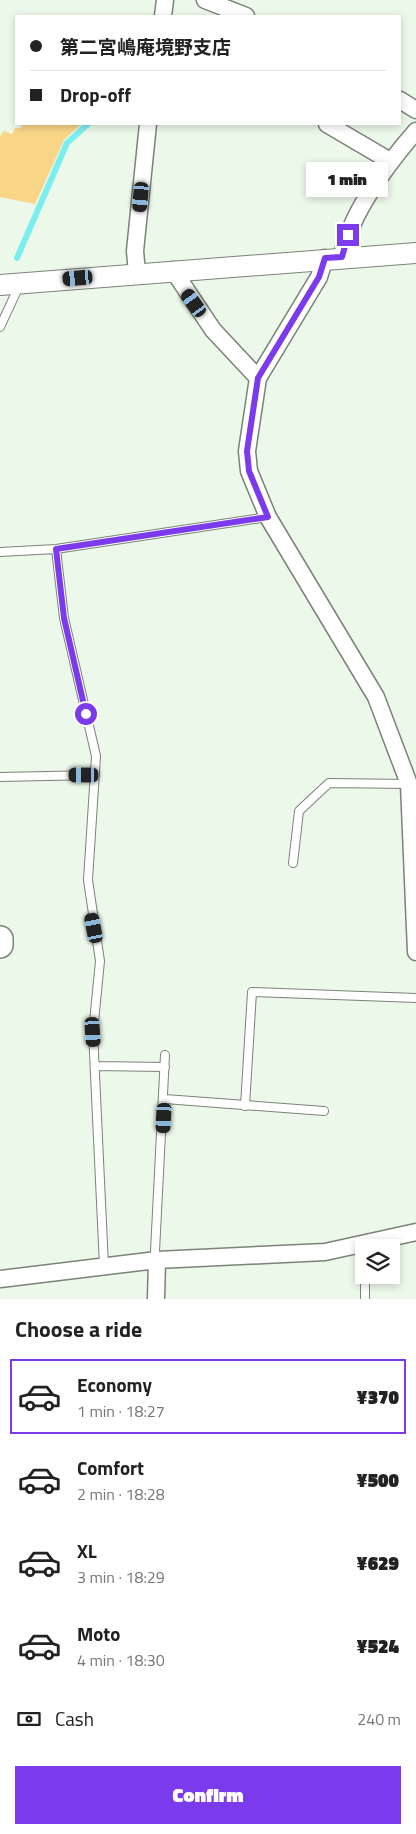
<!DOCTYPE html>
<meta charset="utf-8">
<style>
body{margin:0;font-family:"Titillium Web","Noto Sans JP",sans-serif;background:#f2f2f2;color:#222;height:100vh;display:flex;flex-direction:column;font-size:19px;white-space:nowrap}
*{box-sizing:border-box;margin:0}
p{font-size:16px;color:#767676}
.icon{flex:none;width:28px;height:28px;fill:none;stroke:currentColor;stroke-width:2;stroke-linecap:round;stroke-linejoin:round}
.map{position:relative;height:1299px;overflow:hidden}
.panel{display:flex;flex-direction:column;background:#fff;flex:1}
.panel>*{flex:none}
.hud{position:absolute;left:15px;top:15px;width:386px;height:110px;border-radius:0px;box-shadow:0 2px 8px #0003;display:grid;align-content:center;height:110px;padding:0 15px;background:#fff}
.fabs{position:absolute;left:355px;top:1239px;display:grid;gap:10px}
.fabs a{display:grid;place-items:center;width:45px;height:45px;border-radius:0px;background:#fff;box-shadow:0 2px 8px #0003;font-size:25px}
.end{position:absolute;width:22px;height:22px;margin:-11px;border:6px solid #7c3aed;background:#fff;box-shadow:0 0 0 2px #fff}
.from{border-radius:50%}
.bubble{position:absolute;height:35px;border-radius:0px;background:#fff;box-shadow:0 2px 8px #0003;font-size:16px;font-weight:800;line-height:35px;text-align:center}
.car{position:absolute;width:15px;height:30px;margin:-15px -8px;border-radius:6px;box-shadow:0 0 4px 1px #0007;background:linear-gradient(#222 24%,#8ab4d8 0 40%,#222 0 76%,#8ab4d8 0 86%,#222 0)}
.hud b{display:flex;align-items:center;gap:18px;height:48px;font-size:19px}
.hud b+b{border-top:1px solid #e0e0e0}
.hud i{width:12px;height:12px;background:#222}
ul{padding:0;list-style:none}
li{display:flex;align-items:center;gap:15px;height:75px;margin:0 10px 8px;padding:0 5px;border:2px solid transparent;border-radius:0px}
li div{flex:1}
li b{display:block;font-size:19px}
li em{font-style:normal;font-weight:800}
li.active{border-color:#7c3aed}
li>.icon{width:45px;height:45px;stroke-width:1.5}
h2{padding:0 15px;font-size:22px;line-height:60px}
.pay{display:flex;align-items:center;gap:12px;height:55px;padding:0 15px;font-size:19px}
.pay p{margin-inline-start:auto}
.button{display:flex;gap:10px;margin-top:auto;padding:10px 15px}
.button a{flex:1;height:58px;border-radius:0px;background:#7c3aed;color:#fff;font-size:20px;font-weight:800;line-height:58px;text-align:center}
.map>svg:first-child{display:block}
.green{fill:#f8d587}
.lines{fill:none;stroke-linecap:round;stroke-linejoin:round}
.stream{stroke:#7beff0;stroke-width:6}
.service-casing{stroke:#798477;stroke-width:10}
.minor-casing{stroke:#798477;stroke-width:19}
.tertiary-casing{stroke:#798477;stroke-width:22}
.primary-casing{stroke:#798477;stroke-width:28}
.service{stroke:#fff;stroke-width:8}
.minor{stroke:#fff;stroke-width:16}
.tertiary{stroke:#fff;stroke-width:20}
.primary{stroke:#fff;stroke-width:25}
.route{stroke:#7c3aed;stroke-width:6}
</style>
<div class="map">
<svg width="416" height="1299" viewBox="0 0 416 1299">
<rect width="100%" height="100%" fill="#ecf8ea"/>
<path class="green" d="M 22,124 L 81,124 L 64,140 L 35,204 L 0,197 L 0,136 L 4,131 L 12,134 L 15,128 L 21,128 Z"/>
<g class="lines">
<path class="stream" d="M 17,258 L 67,143 L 88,124"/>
<g class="service-casing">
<path id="service" d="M 0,327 L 19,286
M 56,549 L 64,618 L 96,756 L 88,880 L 100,961 L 93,1032 L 104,1266
M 0,552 L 56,549 L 268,517
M 0,777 L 95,775
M 293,863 L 299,811 L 329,783 L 409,784
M 95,1066 L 165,1067
M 165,1099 L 324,1111
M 245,1106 L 252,992 L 416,998
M 357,1245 L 364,1270
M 157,1260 L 155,1251 L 165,1055
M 365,1299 L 365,1275"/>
</g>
<g class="minor-casing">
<path id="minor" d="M 205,0 L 246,16
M 163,16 L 165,0
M 400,100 L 416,110
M 327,124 L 390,161
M 342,257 C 349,215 388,163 416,131
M 325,258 L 319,277 L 258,378 L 247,451 L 249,471 L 268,517 L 376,697 L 409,784 L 416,952
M 173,270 L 213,330 L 258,378
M 137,273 L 135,251 L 148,124
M 0,1279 L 157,1260 L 325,1252 L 416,1232
M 156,1299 L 157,1260"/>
</g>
<g class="tertiary-casing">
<path id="tertiary" d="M 0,285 L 416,253"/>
</g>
<g class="primary-casing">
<path id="primary" d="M 0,939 L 0,945"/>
</g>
<use href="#service" class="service"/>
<use href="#minor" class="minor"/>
<use href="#tertiary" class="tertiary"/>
<use href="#primary" class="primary"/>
</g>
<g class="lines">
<path class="route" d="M 86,714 L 64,618 L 56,549 L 268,517 L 249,471 L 247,451 L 258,378 L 319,277 L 325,258 L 342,257 L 348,235"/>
</g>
</svg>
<div class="fabs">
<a><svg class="icon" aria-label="layers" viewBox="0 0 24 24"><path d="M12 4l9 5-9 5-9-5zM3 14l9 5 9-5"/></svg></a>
</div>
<i class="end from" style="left:86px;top:714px"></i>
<i class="end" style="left:348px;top:235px"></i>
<div class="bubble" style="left:306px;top:162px;width:82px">1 min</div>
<i class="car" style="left:141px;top:197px;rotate:185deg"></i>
<i class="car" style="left:78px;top:278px;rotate:265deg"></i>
<i class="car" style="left:194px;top:303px;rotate:324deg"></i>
<i class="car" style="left:84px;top:775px;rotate:270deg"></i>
<i class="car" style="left:94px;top:928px;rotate:349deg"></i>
<i class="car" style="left:93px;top:1032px;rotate:176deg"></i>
<i class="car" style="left:164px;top:1118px;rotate:183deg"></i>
<div class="hud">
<b><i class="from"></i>第二宮嶋庵境野支店</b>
<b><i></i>Drop-off</b>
</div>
</div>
<section class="panel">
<h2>Choose a ride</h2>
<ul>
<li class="active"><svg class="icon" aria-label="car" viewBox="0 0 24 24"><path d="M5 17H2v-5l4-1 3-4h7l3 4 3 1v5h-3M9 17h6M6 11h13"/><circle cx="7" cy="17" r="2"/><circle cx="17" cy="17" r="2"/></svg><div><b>Economy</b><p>1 min · 18:27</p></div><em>¥370</em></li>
<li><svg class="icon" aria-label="car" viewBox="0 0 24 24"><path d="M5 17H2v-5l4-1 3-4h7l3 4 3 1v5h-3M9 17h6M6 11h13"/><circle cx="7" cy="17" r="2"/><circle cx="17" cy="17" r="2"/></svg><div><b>Comfort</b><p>2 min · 18:28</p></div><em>¥500</em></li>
<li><svg class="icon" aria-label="car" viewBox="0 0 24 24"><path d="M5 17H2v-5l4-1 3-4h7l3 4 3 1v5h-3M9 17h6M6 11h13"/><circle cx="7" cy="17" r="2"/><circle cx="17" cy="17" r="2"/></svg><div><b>XL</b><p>3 min · 18:29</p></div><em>¥629</em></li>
<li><svg class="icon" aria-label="car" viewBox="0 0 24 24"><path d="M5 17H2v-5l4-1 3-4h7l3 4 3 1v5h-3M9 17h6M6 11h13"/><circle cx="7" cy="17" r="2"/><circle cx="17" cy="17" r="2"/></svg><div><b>Moto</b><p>4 min · 18:30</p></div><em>¥524</em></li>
</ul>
<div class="pay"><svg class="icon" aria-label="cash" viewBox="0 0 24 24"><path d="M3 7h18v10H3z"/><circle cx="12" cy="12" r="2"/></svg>Cash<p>240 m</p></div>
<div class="button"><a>Confirm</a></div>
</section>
